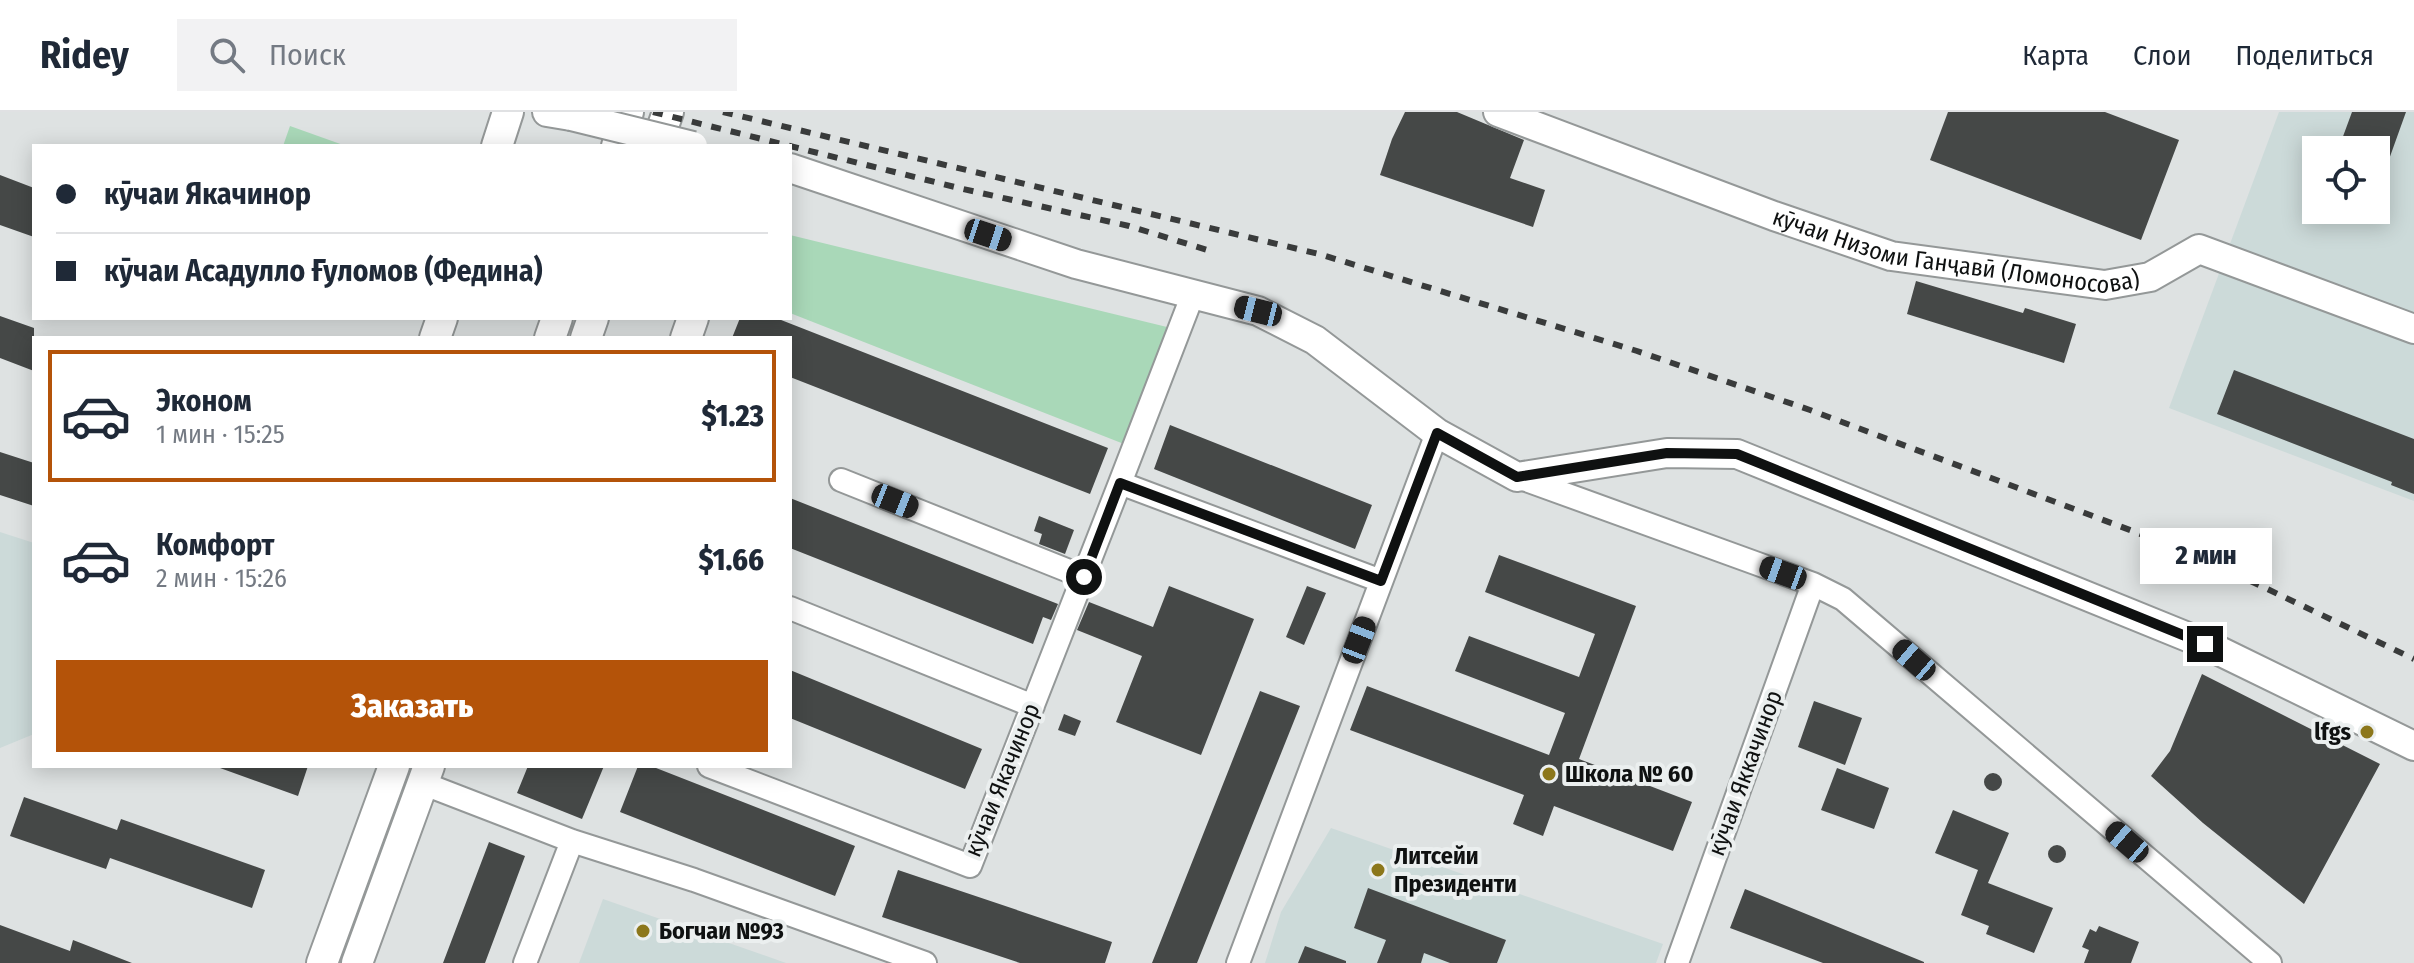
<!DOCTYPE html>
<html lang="ru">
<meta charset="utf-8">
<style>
body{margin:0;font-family:"Fira Sans Condensed",sans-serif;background:#f2f2f3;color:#1f2937;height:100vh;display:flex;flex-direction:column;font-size:30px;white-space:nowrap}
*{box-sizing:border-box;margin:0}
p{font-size:26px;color:#747a83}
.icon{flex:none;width:44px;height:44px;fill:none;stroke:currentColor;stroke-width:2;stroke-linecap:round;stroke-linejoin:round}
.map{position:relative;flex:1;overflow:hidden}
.details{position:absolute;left:32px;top:224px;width:760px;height:432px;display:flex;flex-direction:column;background:#fff;border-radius:0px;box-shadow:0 4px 20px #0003}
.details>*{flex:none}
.guide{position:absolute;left:32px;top:32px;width:760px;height:176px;border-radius:0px;box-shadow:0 4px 20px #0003;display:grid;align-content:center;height:176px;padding:0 24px;background:#fff}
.buttons{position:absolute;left:2302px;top:24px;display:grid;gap:16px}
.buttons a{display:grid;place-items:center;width:88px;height:88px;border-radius:0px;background:#fff;box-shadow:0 4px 20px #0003;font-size:40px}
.end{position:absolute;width:36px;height:36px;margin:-18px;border:10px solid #0f1111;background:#fff;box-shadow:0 0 0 4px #fff}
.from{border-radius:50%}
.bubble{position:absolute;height:56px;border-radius:0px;background:#fff;box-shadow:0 4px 20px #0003;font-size:26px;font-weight:800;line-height:56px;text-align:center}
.car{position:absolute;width:24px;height:48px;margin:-24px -12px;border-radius:10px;box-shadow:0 0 6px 2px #0007;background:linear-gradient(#222 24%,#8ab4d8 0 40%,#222 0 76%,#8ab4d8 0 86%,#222 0)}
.guide b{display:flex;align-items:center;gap:28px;height:76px;font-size:30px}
.guide b+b{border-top:2px solid #e0e1e3}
.guide i{width:20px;height:20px;background:#1f2937}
ul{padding:14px 0 0;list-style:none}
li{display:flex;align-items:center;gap:24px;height:132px;margin:0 16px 12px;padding:0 8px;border:4px solid transparent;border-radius:0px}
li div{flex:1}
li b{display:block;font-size:30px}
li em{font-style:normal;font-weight:800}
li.selected{border-color:#b45309}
li>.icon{width:72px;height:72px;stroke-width:1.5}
.action{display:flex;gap:16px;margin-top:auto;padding:16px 24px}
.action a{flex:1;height:92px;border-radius:0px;background:#b45309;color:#fff;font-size:32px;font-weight:800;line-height:92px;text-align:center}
header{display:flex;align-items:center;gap:48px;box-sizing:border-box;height:112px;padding:0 40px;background:#fff;border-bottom:2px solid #e0e1e3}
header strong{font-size:38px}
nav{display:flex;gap:44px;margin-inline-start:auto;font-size:28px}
.search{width:560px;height:72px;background:#f2f2f3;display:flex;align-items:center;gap:20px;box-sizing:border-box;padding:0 28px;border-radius:0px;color:#747a83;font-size:30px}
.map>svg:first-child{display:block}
.built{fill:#ccdad9;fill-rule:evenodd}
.green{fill:#a9d8b8}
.building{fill:#454847}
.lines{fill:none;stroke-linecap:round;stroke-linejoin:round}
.minor-casing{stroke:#949898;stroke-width:26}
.tertiary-casing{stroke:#949898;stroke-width:32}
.secondary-casing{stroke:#949898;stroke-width:34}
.minor{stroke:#fff;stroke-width:22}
.tertiary{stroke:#fff;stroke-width:28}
.secondary{stroke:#fff;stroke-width:30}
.rail{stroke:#393b3b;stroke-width:6;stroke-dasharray:10 10;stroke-linecap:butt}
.tertiary-bridge-casing{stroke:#949898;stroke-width:32;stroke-linecap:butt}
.tertiary-bridge{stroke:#fff;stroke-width:28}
.route{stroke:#0f1111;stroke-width:10}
.poi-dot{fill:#8c771b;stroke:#ebefef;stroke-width:3}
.labels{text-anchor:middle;stroke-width:8;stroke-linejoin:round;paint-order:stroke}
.street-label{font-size:24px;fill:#0f1111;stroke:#ebefef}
.poi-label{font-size:24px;font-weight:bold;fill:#0f1111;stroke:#ebefef;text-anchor:start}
</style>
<header>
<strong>Ridey</strong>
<div class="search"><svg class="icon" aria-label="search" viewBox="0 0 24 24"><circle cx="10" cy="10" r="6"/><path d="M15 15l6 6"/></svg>Поиск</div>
<nav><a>Карта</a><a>Слои</a><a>Поделиться</a></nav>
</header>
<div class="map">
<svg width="2414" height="851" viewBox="0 0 2414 851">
<rect width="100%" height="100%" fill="#dee2e2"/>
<path class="built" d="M 2279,0 L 2414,0 L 2414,389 L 2169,296 ZM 2316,38 L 2376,38 L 2376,98 L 2316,98 Z
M 0,420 L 34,431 L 34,622 L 0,636 Z
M 1331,716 L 1663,832 L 1656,851 L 1265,851 L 1281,800 Z
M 603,787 L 786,851 L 579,851 Z"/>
<path class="green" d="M 290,14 L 346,34 L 283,34 Z
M 790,123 L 1167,215 L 1124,332 L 790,201 Z"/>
<path class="building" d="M 1405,0 L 1457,0 L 1524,28 L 1510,66 L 1545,78 L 1533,115 L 1380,63 L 1392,27 Z
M 1948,0 L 2105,0 L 2179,28 L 2141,128 L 1930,48 Z
M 2352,0 L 2406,0 L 2378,78 L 2376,77 L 2376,38 L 2338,38 Z
M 0,63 L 34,76 L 34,125 L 0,113 Z
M 1916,169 L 2023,201 L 2025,196 L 2076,212 L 2064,251 L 1907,202 Z
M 0,204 L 34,216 L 34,259 L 0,246 Z
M 740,206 L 776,206 L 1108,336 L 1090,382 L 790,265 L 790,226 L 732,226 Z
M 2234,258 L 2414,327 L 2414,382 L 2391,373 L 2392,370 L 2217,302 Z
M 1170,313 L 1372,393 L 1355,437 L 1154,357 Z
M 0,340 L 34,351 L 34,394 L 0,383 Z
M 790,386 L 1058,492 L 1051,508 L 1043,505 L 1033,532 L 790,436 Z
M 1039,404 L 1074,418 L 1065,442 L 1039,432 L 1042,422 L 1034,419 Z
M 1499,443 L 1636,494 L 1579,647 L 1692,690 L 1673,739 L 1554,694 L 1543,724 L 1513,712 L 1524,683 L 1350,618 L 1367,574 L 1549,643 L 1565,601 L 1455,559 L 1469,524 L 1579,565 L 1595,522 L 1485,480 Z
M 1169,474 L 1254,507 L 1201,643 L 1116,610 L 1142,544 L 1077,518 L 1089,490 L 1153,515 Z
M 1307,474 L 1326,481 L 1304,533 L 1286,525 Z
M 790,558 L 982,637 L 965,677 L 790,606 Z
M 2202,562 L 2380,652 L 2304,792 L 2203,711 L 2151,664 L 2170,639 Z
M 1260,579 L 1300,594 L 1197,851 L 1152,851 Z
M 1814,589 L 1862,606 L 1845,653 L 1798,635 Z
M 1064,602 L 1081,609 L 1075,624 L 1058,618 Z
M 221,654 L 308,654 L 298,684 L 220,656 Z
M 528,654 L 604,654 L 582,707 L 517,681 Z
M 638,654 L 651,654 L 855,734 L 835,784 L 620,700 Z
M 1837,656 L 1889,676 L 1874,717 L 1821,698 Z
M1984 670a9 9 0 1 1 18 0a9 9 0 1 1-18 0Z
M 24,685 L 117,718 L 121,707 L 265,758 L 252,796 L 110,746 L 106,757 L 10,724 Z
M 1953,698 L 2009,721 L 1988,771 L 2053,796 L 2034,841 L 1986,822 L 1989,814 L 1961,803 L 1978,758 L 1935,741 Z
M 489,730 L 525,744 L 485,851 L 443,851 Z
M2048 742a9 9 0 1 1 18 0a9 9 0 1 1-18 0Z
M 898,758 L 1112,830 L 1105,851 L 1020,851 L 882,805 Z
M 1368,776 L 1506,828 L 1497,851 L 1450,851 L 1424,841 L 1421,851 L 1377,851 L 1386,828 L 1354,816 Z
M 1745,777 L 1924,850 L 1924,851 L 1823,851 L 1730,816 Z
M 0,813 L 70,839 L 73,828 L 132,851 L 0,851 Z
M 2099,814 L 2139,830 L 2131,851 L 2084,851 L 2089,838 L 2082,835 L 2090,817 L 2096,820 Z
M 1305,834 L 1346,849 L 1346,851 L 1298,851 Z"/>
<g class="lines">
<g class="minor-casing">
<path id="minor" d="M 1518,365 L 1813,472 L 1843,487 L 2270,851
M 841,368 L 1084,465
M 1120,371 L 1193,182
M 790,496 L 1033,594
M 709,654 L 970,754 L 1120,371 L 1381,469
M 422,671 L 572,729 L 694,768 L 925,851
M 525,851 L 572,729
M 1238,851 L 1437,321
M 1677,851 L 1813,472"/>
</g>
<g class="tertiary-casing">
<g id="tertiary">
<path d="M 547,0 L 571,4"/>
<path id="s1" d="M 1498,0 L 1774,104 L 1891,144 L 2105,173 L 2150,165 L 2199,137 L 2414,217"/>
<path d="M 790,56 L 1076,152 L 1258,199 L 1315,228 L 1437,321 L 1517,365 L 1667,341 L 1737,342 L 2205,532 L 2414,634"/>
</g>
</g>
<g class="secondary-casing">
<path id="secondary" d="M 497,34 L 508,0
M 617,34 L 628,0
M 656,34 L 668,0
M 435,226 L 442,206
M 550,226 L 557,206
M 586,226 L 593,206
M 686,226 L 693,206
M 322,851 L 394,654
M 357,851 L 429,654"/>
</g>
<use href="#minor" class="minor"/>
<use href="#tertiary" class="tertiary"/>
<use href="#secondary" class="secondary"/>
<path class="rail" d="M 653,0 L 963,77 L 1129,114 L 1214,140
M 723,0 L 1319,142 L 1637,239 L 1810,298 L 2194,442 L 2414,547"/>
<g class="tertiary-bridge-casing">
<path id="tertiary-bridge" d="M 571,4 L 693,34"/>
</g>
<use href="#tertiary-bridge" class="tertiary-bridge"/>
</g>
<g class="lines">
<path class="route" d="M 1084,465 L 1120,371 L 1381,469 L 1437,321 L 1517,365 L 1667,341 L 1737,342 L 2205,532"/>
</g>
<g class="poi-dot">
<circle cx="2367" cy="620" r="8"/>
<circle cx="1549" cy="662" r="8"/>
<circle cx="1378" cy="758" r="8"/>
<circle cx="643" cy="819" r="8"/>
</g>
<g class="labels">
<g class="street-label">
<text dy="8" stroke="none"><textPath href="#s1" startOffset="482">кӯчаи Низоми Ганҷавӣ (Ломоносова)</textPath></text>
<text transform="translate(1745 661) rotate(-70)" y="8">кӯчаи Яккачинор</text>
<text transform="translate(1002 668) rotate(-68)" y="8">кӯчаи Якачинор</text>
</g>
<g class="poi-label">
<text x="2351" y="628" text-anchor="end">lfgs</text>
<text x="1565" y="670">Школа № 60</text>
<text x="1394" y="752">Литсейи<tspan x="1394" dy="28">Президенти</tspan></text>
<text x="659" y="827">Богчаи №93</text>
</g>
</g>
</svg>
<div class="buttons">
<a><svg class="icon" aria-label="locate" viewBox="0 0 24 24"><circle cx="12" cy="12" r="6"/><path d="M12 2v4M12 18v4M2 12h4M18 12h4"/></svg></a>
</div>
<i class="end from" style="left:1084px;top:465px"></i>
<i class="end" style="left:2205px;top:532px"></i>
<div class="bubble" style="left:2140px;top:416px;width:132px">2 мин</div>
<i class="car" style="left:988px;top:123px;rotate:108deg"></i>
<i class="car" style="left:1258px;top:199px;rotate:284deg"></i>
<i class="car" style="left:895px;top:389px;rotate:112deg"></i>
<i class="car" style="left:1783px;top:461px;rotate:290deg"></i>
<i class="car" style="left:1359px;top:528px;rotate:21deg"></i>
<i class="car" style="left:1914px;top:548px;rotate:311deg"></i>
<i class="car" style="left:2127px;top:730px;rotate:311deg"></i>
<div class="guide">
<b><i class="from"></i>кӯчаи Якачинор</b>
<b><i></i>кӯчаи Асадулло Ғуломов (Федина)</b>
</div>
<section class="details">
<ul>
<li class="selected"><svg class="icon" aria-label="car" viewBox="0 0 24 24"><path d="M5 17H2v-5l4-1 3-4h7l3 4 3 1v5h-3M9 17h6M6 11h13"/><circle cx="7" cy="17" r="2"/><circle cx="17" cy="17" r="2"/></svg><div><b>Эконом</b><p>1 мин · 15:25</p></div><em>$1.23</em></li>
<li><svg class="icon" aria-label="car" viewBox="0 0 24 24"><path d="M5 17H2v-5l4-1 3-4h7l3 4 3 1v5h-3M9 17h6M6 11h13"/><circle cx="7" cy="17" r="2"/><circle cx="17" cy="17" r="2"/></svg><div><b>Комфорт</b><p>2 мин · 15:26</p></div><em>$1.66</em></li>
</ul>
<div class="action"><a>Заказать</a></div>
</section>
</div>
